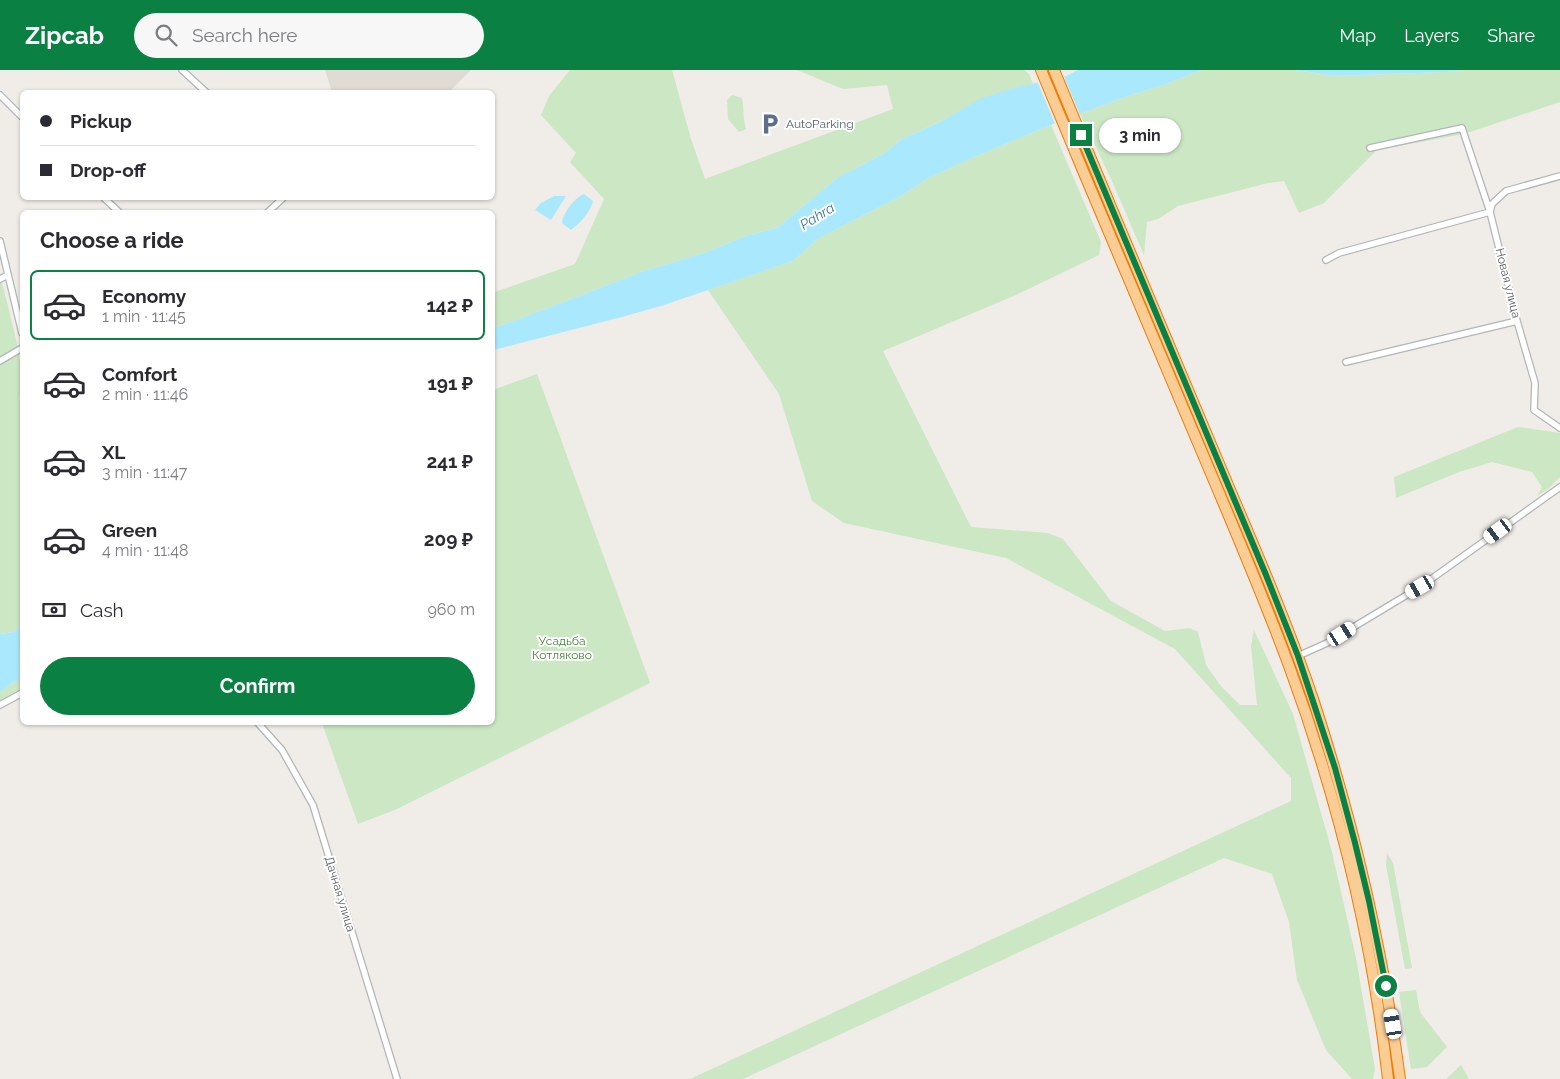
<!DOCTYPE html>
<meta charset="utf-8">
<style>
body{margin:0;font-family:Raleway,sans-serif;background:#f7f7f7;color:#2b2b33;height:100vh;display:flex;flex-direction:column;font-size:19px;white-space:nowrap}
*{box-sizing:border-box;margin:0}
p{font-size:16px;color:#7c7c81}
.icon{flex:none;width:28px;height:28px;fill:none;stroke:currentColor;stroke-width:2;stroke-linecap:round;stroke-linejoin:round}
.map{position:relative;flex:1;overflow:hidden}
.side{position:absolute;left:20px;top:140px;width:475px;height:515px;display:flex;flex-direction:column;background:#fff;border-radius:8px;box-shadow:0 1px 4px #0004}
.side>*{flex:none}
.guide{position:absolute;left:20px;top:20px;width:475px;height:110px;border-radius:8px;box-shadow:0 1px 4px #0004;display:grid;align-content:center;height:110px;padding:0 20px;background:#fff}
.end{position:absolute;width:22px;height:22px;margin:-11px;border:6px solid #0b8043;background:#fff;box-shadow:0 0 0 2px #fff}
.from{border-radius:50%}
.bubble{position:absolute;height:35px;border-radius:18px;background:#fff;box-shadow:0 1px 4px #0004;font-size:16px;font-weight:700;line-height:35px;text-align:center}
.car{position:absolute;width:15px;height:30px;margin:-15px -8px;border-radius:6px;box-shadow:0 0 4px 1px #0007;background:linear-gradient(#fff 24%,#345 0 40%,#fff 0 76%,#345 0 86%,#fff 0)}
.guide b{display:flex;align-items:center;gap:18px;height:48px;font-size:19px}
.guide b+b{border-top:1px solid #e1e1e2}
.guide i{width:12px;height:12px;background:#2b2b33}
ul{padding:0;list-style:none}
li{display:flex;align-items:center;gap:15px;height:70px;margin:0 10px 8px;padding:0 10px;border:2px solid transparent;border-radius:8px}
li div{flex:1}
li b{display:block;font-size:19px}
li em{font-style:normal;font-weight:700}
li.current{border-color:#0b8043}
li>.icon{width:45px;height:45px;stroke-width:1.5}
h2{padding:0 20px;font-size:22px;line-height:60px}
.pay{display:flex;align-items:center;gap:12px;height:55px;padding:0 20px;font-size:19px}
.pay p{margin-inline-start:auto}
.action{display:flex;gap:10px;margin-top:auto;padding:10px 20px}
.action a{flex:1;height:58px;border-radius:30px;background:#0b8043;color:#fff;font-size:20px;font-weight:700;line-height:58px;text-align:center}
header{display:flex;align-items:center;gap:30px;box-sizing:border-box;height:70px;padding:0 25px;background:#0b8043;color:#fff}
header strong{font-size:24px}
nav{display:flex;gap:28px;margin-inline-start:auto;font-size:18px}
.search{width:350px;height:45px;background:#f7f7f7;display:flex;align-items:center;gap:12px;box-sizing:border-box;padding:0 18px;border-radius:28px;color:#7c7c81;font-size:19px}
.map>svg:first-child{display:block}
.education{fill:#e0dcd5}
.green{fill:#cbe7c4}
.water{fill:#aae9fd}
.pier{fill:#f0ece7}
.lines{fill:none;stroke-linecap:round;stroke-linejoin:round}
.street-casing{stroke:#b2b6b9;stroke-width:8}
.highway-casing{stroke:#f17a06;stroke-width:12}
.street{stroke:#fff;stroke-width:5.5}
.highway{stroke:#facd94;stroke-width:10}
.route{stroke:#0b8043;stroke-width:6}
.labels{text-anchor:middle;stroke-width:4;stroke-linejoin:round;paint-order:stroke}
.service-label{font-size:12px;fill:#4e5e75;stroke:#fff;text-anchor:start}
.street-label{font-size:12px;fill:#5e6467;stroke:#fff}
.park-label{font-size:12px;fill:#428437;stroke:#fff}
.water-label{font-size:14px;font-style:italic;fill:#3c7995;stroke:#fff}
</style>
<header>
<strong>Zipcab</strong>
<div class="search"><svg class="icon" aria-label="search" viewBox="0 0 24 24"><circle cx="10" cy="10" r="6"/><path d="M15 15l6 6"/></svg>Search here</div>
<nav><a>Map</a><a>Layers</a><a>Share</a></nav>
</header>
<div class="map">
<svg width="1560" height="1009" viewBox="0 0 1560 1009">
<rect width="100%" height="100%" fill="#f0ece7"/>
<path class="education" d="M 325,0 L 471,0 L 449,22 L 332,22 Z"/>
<path class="green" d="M 570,0 L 672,0 L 691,69 L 705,109 L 893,39 L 887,15 L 843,19 L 797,0 L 1024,0 L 1029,4 L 1033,14 L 1014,18 L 902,69 L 883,84 L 837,108 L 777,158 L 746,166 L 704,183 L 644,201 L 514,251 L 493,258 L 492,223 L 575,194 L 604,129 L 570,92 L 576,83 L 541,45 L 549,26 Z
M 1202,0 L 1295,0 L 1335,6 L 1446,2 L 1461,0 L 1560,0 L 1560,32 L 1464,64 L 1377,80 L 1324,133 L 1299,143 L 1284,111 L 1268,113 L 1178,136 L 1158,149 L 1147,152 L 1144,185 L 1111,109 L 1080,44 L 1122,28 L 1163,15 Z
M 732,25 L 742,28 C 744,39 743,49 746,59 L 739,62 L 728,49 L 727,30 Z
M 1051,55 L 1101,172 L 1099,185 L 1016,225 L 883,281 L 971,457 L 1048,463 L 1063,469 L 1111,531 L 1165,561 L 1190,558 L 1198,562 L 1206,595 L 1221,616 L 1240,635 L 1257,635 L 1251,576 L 1254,560 L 1293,644 L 1332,782 L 1356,888 L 1375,999 L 1373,1009 L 1352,1009 L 1326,980 L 1297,910 L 1289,852 L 1272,804 L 1224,788 L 743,1009 L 690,1009 L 1291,731 L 1291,708 L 1175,579 L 1006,488 L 844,453 L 812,431 L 779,324 L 708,220 L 793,191 L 819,168 L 901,126 L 928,108 L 979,85 Z
M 0,205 C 5,226 31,313 19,328 L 22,333 L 22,556 L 14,562 L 0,564 Z
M 537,304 L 650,613 L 397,739 L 358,754 L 322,653 L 492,652 L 493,320 Z
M 1518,357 L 1560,363 L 1560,407 L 1548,419 L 1537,426 L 1542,417 L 1532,402 L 1492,392 L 1459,402 L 1396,428 L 1394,407 Z
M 22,607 L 22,619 L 0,632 L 0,622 Z
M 1387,783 L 1393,793 L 1412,898 L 1405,899 L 1386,795 Z
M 1416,920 L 1420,942 L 1447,977 L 1427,997 L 1411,999 L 1399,922 Z
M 1461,995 L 1469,1009 L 1445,1009 L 1446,1009 Z"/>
<path class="water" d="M 1078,0 L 1202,0 L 1163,15 L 1122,28 L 1051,55 L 979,85 L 928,108 L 901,126 L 819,168 L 793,191 L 661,236 L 618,248 L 493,280 L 493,258 L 514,251 L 644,201 L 704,183 L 746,166 L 777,158 L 837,108 L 883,84 L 902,69 L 942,51 L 982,28 L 1014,18 L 1066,6 Z
M 1295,0 L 1461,0 L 1446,2 L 1335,6 Z
M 584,124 L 593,131 C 590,143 581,152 571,160 L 562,153 C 563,143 575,127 584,124 Z
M 554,126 L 566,126 L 551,150 L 535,140 L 541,133 Z
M 22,556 L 22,607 L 0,622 L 0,564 L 14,562 Z"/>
<path class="pier" d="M 1063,4 L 1081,47 L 1056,56 L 1037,11 Z"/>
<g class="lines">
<g class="street-casing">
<path id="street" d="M 182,0 L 206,22
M 0,25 L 22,47
M 1370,78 L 1462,58 L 1490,142 L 1517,251 L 1535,313 L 1534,340 L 1560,358
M 104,128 L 119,142
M 268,142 L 283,128
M 0,171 L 22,263
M 1326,190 L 1339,183 L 1490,142 L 1492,134 L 1506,121 L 1560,106
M 0,209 L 8,205
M 0,291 L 22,278
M 1346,292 L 1517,251
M 1298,586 L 1327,573 L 1420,517 L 1560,417
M 0,635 L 22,623
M 257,652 L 282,680 L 313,735 L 397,1009"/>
</g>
<g class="highway-casing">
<path id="highway" d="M 1041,0 C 1089,116 1138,232 1187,347 C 1222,430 1258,512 1289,596 C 1338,729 1372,869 1388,1009
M 1054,0 C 1106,126 1159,251 1212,377 C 1247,461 1285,545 1314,632 C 1354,755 1383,881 1400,1009"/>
</g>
<use href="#street" class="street"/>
<use href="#highway" class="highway"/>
</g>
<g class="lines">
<path class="route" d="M 1081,65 L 1266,505 L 1298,586 L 1335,698 L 1355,773 L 1369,831 L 1386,916"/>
</g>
<defs>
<g id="parking-bare" transform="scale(1.725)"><path d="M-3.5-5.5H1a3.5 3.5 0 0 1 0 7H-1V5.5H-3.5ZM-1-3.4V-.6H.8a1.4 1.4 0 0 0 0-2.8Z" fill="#5c6f8a" stroke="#fff" stroke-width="2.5" paint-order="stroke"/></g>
</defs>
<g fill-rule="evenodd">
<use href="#parking-bare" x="770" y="54"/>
</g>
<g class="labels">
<g class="service-label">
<text x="786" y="58">AutoParking</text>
</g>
<g class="street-label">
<text transform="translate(1508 213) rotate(76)" y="4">Новая улица</text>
<text transform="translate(340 824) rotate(73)" y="4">Дачная улица</text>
</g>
<g class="park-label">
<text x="562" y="575">Усадьба<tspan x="562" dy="14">Котляково</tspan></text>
</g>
<g class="water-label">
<text transform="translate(817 146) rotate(-32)" y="5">Pahra</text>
</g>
</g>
</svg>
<i class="end from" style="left:1386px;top:916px"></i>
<i class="end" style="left:1081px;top:65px"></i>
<div class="bubble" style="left:1099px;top:48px;width:82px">3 min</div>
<i class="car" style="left:1498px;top:461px;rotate:234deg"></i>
<i class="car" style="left:1420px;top:517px;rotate:240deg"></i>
<i class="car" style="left:1342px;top:564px;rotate:58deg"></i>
<i class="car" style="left:1393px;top:954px;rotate:350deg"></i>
<div class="guide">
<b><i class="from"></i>Pickup</b>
<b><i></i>Drop-off</b>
</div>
<section class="side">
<h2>Choose a ride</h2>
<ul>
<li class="current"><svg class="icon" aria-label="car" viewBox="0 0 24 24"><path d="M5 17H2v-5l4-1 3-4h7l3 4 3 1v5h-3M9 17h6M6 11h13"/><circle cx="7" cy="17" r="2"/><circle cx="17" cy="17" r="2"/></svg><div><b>Economy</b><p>1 min · 11:45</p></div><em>142 ₽</em></li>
<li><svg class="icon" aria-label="car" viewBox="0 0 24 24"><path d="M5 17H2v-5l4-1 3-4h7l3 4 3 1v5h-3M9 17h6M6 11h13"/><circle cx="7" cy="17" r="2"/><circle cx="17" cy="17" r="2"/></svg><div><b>Comfort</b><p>2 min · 11:46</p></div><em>191 ₽</em></li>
<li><svg class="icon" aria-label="car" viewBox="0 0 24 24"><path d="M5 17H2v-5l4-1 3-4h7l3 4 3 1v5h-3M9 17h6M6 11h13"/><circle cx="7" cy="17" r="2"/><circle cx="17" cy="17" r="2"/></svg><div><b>XL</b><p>3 min · 11:47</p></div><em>241 ₽</em></li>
<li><svg class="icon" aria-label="car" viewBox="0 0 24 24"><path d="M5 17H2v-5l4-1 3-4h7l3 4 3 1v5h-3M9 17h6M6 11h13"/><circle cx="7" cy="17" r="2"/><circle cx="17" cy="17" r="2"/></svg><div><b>Green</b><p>4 min · 11:48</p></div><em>209 ₽</em></li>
</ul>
<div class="pay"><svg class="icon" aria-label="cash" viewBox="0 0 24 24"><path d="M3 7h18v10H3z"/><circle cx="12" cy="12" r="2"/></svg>Cash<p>960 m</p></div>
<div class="action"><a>Confirm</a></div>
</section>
</div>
